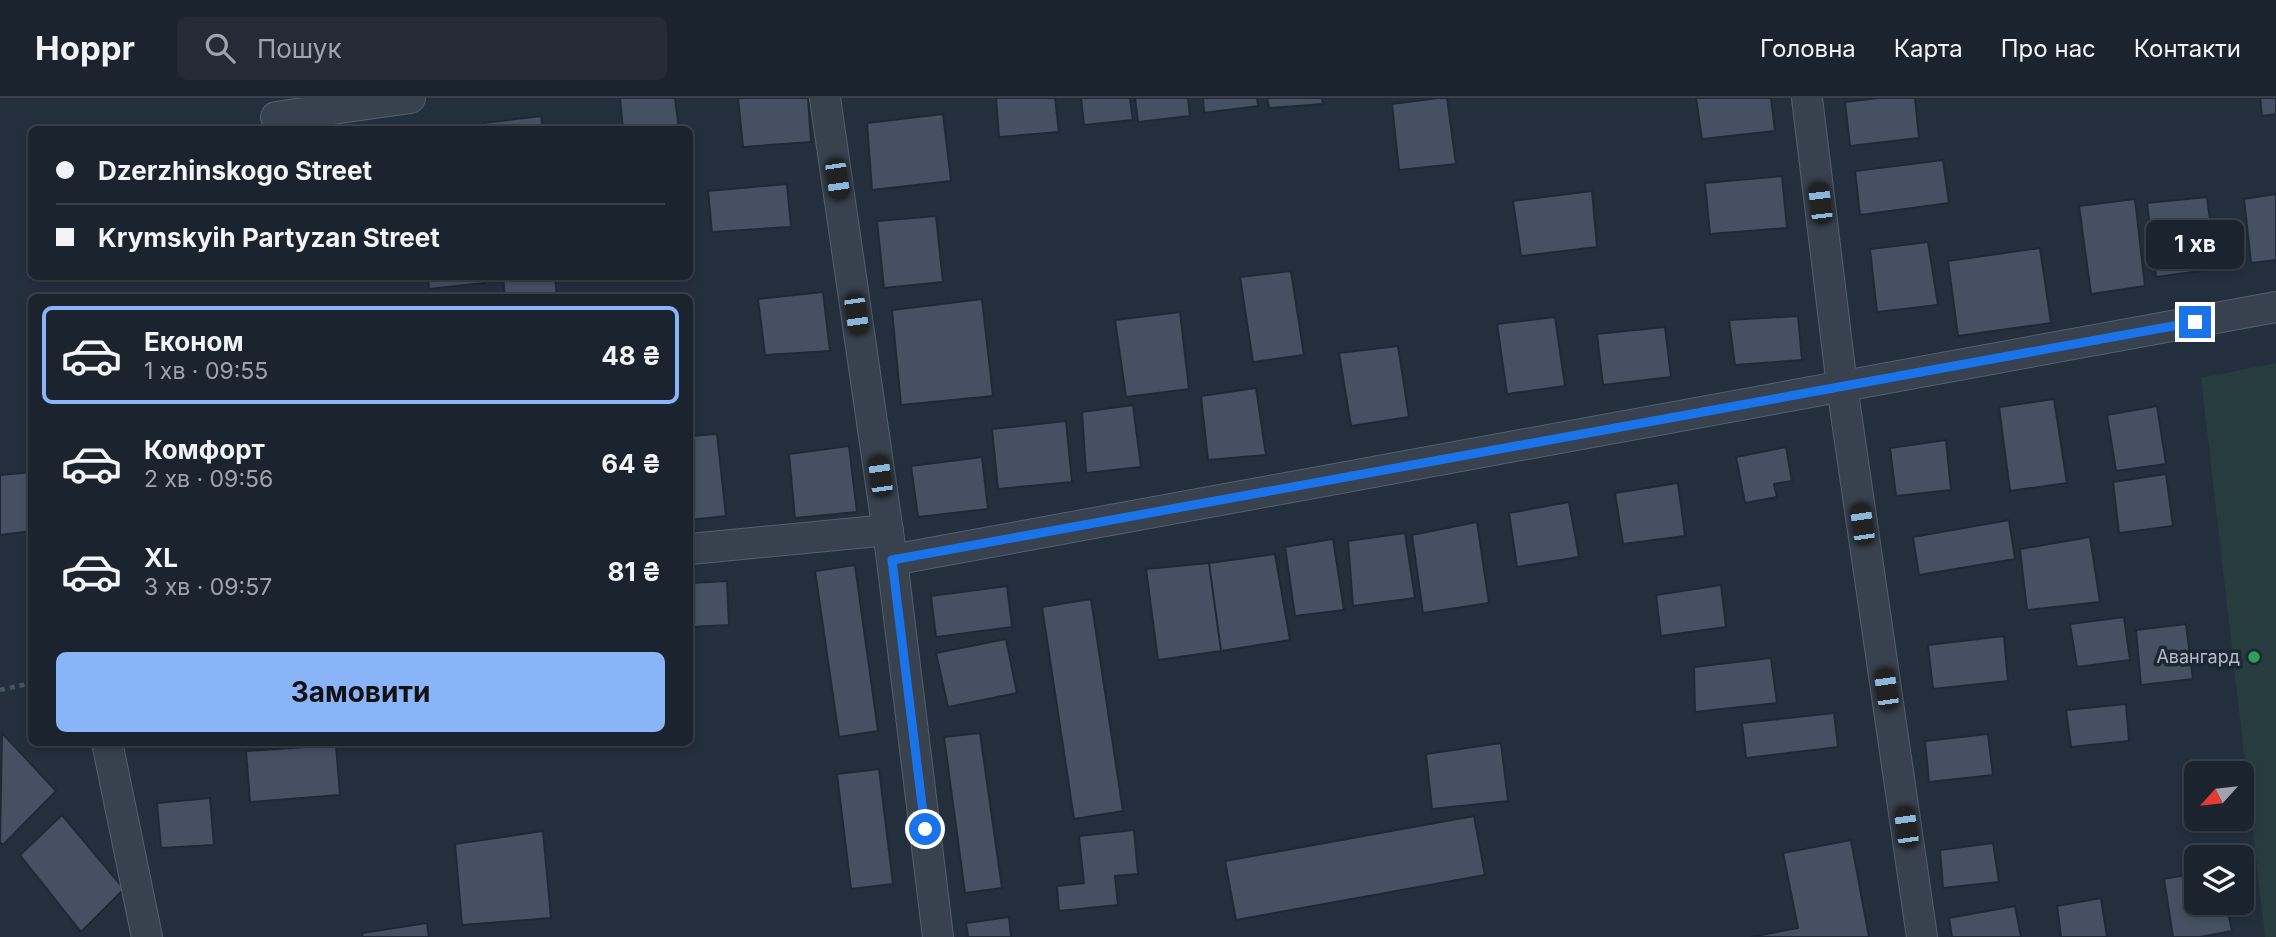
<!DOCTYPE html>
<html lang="uk">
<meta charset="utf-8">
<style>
body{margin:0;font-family:Inter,sans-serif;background:#242b36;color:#f1f3f6;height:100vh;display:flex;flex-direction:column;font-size:26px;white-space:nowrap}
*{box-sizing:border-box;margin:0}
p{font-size:23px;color:#a0a4aa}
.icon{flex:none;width:38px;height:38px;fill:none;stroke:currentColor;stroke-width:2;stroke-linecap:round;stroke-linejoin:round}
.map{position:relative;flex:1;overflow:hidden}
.details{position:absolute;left:28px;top:196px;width:665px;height:452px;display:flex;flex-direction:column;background:#1b232e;border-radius:10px;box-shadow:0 4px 10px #0003,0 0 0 2px #39404a}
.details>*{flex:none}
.top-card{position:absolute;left:28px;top:28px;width:665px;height:154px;border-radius:10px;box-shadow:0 4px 10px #0003,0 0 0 2px #39404a;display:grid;align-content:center;height:154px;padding:0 28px;background:#1b232e}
.needle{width:46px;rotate:243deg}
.controls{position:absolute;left:2184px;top:663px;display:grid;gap:14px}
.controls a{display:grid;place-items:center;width:70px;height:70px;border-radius:10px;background:#1b232e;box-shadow:0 4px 10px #0003,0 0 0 2px #39404a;font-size:35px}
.end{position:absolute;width:32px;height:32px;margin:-16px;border:9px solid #1a73e8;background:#fff;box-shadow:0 0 0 4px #fff}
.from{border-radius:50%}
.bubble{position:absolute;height:49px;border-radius:10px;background:#1b232e;box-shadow:0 4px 10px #0003,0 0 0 2px #39404a;font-size:23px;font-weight:700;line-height:49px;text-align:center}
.car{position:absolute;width:21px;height:42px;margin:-21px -10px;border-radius:9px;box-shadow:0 0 5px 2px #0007;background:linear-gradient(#222 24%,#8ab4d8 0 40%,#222 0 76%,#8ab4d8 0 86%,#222 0)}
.top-card b{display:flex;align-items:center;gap:24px;height:66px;font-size:26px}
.top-card b+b{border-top:2px solid #39404a}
.top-card i{width:18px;height:18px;background:#f1f3f6}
ul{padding:12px 0 0;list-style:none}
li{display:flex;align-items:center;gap:21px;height:98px;margin:0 14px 10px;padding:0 14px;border:4px solid transparent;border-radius:10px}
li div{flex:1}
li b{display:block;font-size:26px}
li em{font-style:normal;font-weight:700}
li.on{border-color:#8ab4f8}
li>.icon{width:63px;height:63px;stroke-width:1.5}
.primary-button{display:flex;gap:14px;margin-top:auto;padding:14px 28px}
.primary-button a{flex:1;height:80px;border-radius:10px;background:#8ab4f8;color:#111;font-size:28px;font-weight:700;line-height:80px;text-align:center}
header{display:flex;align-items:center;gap:42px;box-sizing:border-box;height:98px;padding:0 35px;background:#1b232e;border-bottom:2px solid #39404a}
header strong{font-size:33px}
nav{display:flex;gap:38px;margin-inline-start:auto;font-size:24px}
.search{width:490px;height:63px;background:#242b36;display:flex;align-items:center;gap:18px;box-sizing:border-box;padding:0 24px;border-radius:10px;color:#a0a4aa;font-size:26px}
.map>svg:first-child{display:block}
.green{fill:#263c3f}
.building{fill:#455162;stroke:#1f2835;stroke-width:2}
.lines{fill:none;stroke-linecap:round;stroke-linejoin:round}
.street-casing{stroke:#565f6c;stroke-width:32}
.path{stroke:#44595c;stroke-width:4.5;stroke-dasharray:5 5;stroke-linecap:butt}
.street{stroke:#38414e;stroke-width:30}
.route{stroke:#1a73e8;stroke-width:9}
.leisure-dot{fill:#2e9e5b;stroke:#1d2633;stroke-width:2.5}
.labels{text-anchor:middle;stroke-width:7;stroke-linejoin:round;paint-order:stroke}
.poi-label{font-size:18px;fill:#b4bcc9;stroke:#1d2633;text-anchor:end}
</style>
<header>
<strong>Hoppr</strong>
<div class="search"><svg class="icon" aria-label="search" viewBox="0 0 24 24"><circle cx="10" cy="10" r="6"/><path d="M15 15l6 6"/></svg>Пошук</div>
<nav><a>Головна</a><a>Карта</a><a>Про нас</a><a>Контакти</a></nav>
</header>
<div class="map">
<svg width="2276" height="839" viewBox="0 0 2276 839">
<rect width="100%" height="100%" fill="#242f3e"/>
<path class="green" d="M 2276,265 L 2276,839 L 2265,839 L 2201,280 Z"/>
<path class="building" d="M 620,0 L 675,0 L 679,32 L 623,32 Z
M 738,0 L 808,0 L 811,44 L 743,49 Z
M 996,0 L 1055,0 L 1059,34 L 999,39 Z
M 1081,0 L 1130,0 L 1133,22 L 1084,27 Z
M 1135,0 L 1188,0 L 1190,18 L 1138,24 Z
M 1203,0 L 1257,0 L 1258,8 L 1204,15 Z
M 1267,0 L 1322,0 L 1323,6 L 1269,10 Z
M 1438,0 L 1447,0 L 1456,66 L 1399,72 L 1392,6 Z
M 1696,0 L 1771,0 L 1775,33 L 1702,41 Z
M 1878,0 L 1915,0 L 1919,40 L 1850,48 L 1845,4 Z
M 2260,0 L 2276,0 L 2276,16 L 2262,18 Z
M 943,16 L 951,83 L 872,92 L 867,25 Z
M 541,18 L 543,32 L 485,32 L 484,25 Z
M 1943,62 L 1949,105 L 1860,117 L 1855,73 Z
M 1782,78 L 1787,130 L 1710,136 L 1705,85 Z
M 787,86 L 791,129 L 712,134 L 708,93 Z
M 1592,93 L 1597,149 L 1521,158 L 1513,103 Z
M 2276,96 L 2276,162 L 2251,165 L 2244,101 Z
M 2207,99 L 2216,171 L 2156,179 L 2147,105 Z
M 2135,101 L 2145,188 L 2091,196 L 2079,108 Z
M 936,118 L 943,184 L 884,190 L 877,123 Z
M 1928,144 L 1938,207 L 1877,214 L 1870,151 Z
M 2040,150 L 2051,225 L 1958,238 L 1948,163 Z
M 1291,173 L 1304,257 L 1253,264 L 1240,179 Z
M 428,178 L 483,178 L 484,185 L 429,191 Z
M 503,178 L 555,178 L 557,200 L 505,200 Z
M 823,194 L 830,253 L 765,257 L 758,201 Z
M 982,201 L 993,298 L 901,307 L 892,212 Z
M 1180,214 L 1189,291 L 1126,299 L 1115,222 Z
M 1798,218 L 1802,262 L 1735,267 L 1729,222 Z
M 1555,219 L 1565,288 L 1507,296 L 1497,226 Z
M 1665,229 L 1671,279 L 1603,287 L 1597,236 Z
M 1398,248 L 1409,319 L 1351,328 L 1339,255 Z
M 1256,290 L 1266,357 L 1208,362 L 1201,298 Z
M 2054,301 L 2067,385 L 2010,393 L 1999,309 Z
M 1133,307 L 1141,369 L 1086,375 L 1082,314 Z
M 2157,308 L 2166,366 L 2116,373 L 2107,317 Z
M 1066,323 L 1072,384 L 998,391 L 992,331 Z
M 717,336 L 726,418 L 690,422 L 690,338 Z
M 1946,342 L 1951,392 L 1896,398 L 1890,350 Z
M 849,348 L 857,414 L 795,420 L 789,356 Z
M 1786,349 L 1792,383 L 1774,386 L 1777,399 L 1745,405 L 1736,359 Z
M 982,359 L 988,411 L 918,419 L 911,368 Z
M 32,374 L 32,433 L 0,437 L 0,377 Z
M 2166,376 L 2173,428 L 2119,435 L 2113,384 Z
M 1678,385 L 1685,438 L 1623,446 L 1615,395 Z
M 1569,404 L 1579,459 L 1517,469 L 1509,415 Z
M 2009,422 L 2015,461 L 1919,477 L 1913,439 Z
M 1477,424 L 1489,505 L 1423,515 L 1412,437 Z
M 1405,435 L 1415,500 L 1353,508 L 1348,443 Z
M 2090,439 L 2100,504 L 2027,512 L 2020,451 Z
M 1333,441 L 1344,512 L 1295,518 L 1285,449 Z
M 1275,456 L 1290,542 L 1221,553 L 1209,465 Z
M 1209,465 L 1221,553 L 1158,562 L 1146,471 Z
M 855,467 L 878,633 L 839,639 L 815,473 Z
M 727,483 L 729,527 L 690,529 L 690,485 Z
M 1721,487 L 1726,529 L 1661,538 L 1656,497 Z
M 1007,488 L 1012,529 L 936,539 L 931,498 Z
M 1091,501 L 1123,713 L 1074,721 L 1042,509 Z
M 2124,519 L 2130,562 L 2077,569 L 2070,526 Z
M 2186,526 L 2193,581 L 2141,587 L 2136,532 Z
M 2004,538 L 2008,583 L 1933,591 L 1928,547 Z
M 1006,541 L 1017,595 L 948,609 L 936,555 Z
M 1771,560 L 1777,605 L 1695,614 L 1694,569 Z
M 2126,606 L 2129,643 L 2071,649 L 2066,612 Z
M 1834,615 L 1838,649 L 1746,660 L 1742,625 Z
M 2,635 L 56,693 L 3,747 L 0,744 Z
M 980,635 L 1002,790 L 965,795 L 944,639 Z
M 1988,636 L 1993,677 L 1929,684 L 1925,643 Z
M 1501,645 L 1508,703 L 1432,711 L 1426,656 Z
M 336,647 L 340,697 L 250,704 L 246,653 Z
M 879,671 L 893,786 L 851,791 L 837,676 Z
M 210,700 L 214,747 L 161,750 L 157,705 Z
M 62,717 L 124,791 L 81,834 L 20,757 Z
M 1474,718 L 1485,777 L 1236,822 L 1225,763 Z
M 1134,732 L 1138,776 L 1115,778 L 1118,807 L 1059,813 L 1057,788 L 1084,785 L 1079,738 Z
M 543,733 L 551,820 L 462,827 L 455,746 Z
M 1851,742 L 1869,839 L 1750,839 L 1798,830 L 1783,755 Z
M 1993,745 L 1999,784 L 1943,790 L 1940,752 Z
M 2196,775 L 2196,805 L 2226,805 L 2232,833 L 2200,839 L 2173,839 L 2164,781 Z
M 2101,800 L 2107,839 L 2061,839 L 2057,808 Z
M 2015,808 L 2021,839 L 1952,839 L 1949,820 Z
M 1009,819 L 1011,839 L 968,839 L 966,825 Z
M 427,825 L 429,839 L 363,839 L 362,835 Z"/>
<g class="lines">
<g class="street-casing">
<path id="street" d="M 825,0 L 892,462 L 938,839
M 1807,0 L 1842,288 L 1922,839
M 276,19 L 410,0
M 690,451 L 888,432
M 892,462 L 2276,209
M 107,644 L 147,839"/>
</g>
<path class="path" d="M 0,592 L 32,585"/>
<use href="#street" class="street"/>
</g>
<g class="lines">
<path class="route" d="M 925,731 L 892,462 L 2195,224"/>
</g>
<circle class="leisure-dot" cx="2254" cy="559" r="7"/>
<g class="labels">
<g class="poi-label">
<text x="2240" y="565">Авангард</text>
</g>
</g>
</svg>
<div class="controls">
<a><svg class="needle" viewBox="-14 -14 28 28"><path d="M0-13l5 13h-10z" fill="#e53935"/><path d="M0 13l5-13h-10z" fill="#a0a4aa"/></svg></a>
<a><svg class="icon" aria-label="layers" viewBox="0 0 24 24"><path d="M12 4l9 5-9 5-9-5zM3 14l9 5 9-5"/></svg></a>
</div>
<i class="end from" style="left:925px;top:731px"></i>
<i class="end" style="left:2195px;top:224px"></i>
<div class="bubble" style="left:2146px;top:122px;width:98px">1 хв</div>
<i class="car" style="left:837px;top:81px;rotate:172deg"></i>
<i class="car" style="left:1820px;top:105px;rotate:353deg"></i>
<i class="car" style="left:856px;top:216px;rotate:172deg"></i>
<i class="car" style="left:880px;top:378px;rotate:352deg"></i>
<i class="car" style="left:1862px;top:426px;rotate:352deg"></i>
<i class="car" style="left:1886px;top:591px;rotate:352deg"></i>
<i class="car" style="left:1906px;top:729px;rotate:352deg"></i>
<div class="top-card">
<b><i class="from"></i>Dzerzhinskogo Street</b>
<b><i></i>Krymskyih Partyzan Street</b>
</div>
<section class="details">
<ul>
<li class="on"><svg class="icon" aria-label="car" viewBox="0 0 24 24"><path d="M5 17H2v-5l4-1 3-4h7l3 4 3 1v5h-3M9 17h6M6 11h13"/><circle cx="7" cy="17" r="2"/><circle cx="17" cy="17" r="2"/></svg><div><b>Економ</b><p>1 хв · 09:55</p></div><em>48 ₴</em></li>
<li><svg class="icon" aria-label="car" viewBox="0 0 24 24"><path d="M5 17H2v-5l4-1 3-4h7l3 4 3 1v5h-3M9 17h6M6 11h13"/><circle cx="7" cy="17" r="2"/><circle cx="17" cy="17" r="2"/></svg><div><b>Комфорт</b><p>2 хв · 09:56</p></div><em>64 ₴</em></li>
<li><svg class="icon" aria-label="car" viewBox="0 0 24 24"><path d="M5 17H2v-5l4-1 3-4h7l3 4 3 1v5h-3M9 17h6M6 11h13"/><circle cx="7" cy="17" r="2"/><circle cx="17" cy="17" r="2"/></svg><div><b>XL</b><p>3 хв · 09:57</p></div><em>81 ₴</em></li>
</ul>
<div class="primary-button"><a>Замовити</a></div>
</section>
</div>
